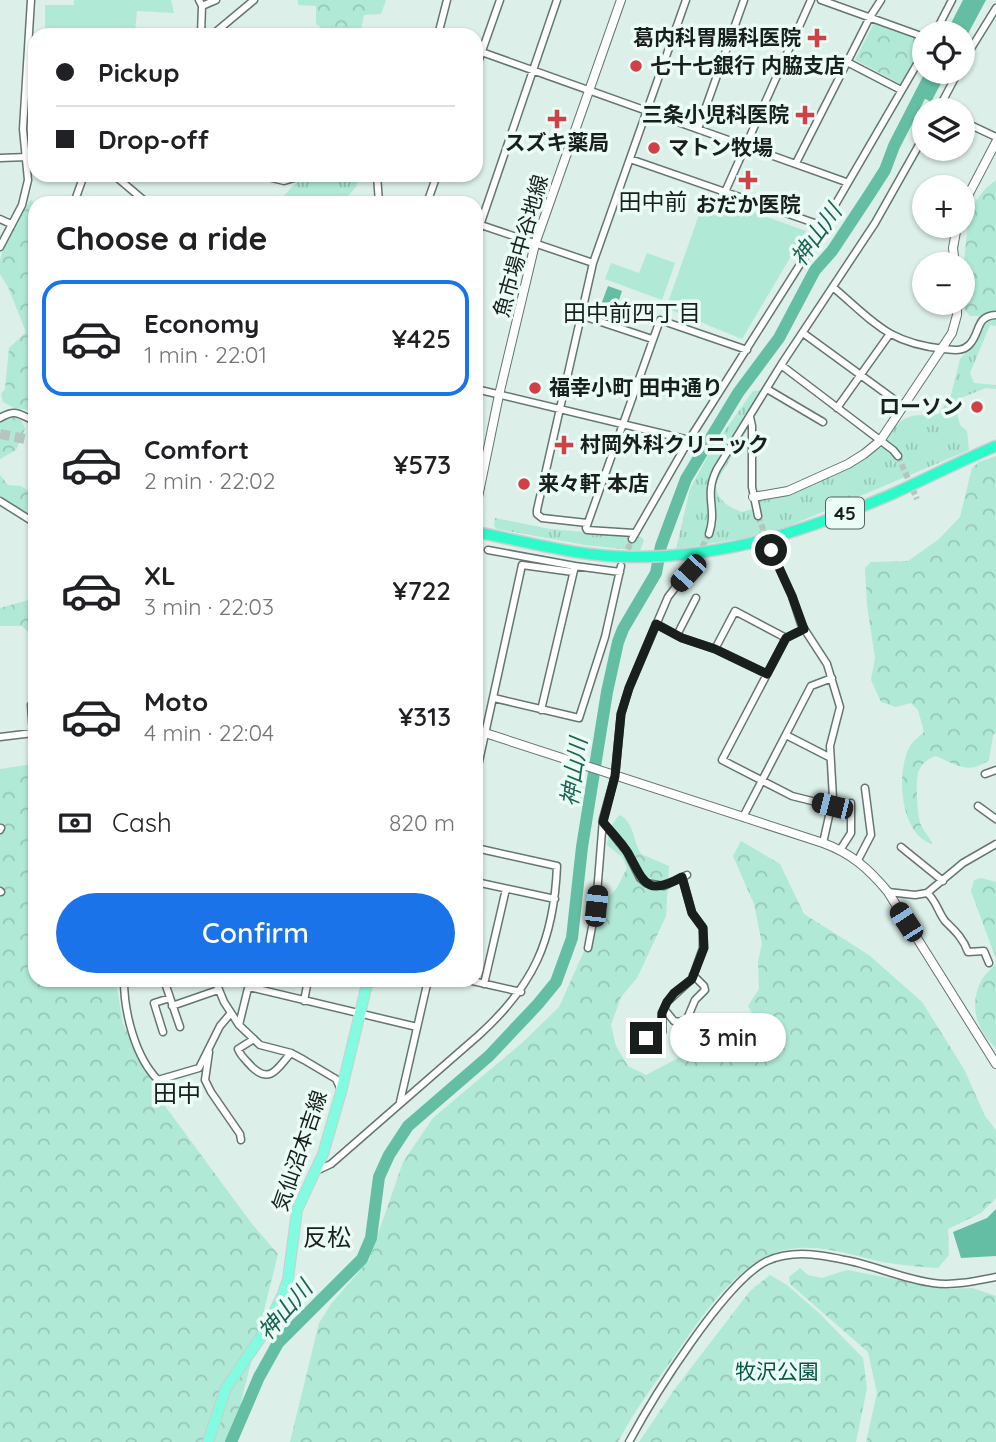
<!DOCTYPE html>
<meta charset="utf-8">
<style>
body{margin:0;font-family:Quicksand,"Noto Sans JP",sans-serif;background:#f2f2f2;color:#202124;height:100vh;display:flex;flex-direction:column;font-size:26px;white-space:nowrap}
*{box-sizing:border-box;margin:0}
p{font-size:23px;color:#757577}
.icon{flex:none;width:38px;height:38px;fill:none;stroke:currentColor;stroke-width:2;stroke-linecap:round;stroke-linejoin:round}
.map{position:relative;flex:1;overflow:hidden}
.details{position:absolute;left:28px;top:196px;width:455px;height:791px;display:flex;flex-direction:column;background:#fff;border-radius:21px;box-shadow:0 2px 5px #0004}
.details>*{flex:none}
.top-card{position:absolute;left:28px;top:28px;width:455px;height:154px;border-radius:21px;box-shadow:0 2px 5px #0004;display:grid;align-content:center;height:154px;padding:0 28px;background:#fff}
.tools{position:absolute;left:912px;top:21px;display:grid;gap:14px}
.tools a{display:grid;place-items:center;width:63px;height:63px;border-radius:50%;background:#fff;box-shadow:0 2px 5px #0004;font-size:35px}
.end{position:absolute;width:32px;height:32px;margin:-16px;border:9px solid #181f1c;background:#fff;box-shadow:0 0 0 4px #fff}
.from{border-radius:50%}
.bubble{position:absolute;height:49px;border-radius:24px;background:#fff;box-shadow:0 2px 5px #0004;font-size:23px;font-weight:600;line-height:49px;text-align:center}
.car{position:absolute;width:21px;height:42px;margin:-21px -10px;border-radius:9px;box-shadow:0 0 5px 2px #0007;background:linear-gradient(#222 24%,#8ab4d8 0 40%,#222 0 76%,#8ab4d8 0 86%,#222 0)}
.top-card b{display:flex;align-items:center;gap:24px;height:66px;font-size:26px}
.top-card b+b{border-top:2px solid #e0e0e0}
.top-card i{width:18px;height:18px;background:#202124}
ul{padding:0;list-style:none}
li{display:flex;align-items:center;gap:21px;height:116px;margin:0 14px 10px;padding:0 14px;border:4px solid transparent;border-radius:21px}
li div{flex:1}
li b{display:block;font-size:26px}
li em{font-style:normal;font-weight:600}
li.current{border-color:#1a73e8}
li>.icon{width:63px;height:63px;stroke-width:1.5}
h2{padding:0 28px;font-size:32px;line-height:84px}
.pay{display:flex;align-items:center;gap:18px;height:77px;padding:0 28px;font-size:26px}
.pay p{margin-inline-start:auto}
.primary-button{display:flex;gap:14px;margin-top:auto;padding:14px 28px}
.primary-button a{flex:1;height:80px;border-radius:42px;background:#1a73e8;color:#fff;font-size:28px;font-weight:600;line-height:80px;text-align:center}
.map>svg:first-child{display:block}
.grass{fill:url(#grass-tufts)}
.forest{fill:url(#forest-crowns)}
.pitch{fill:#b0e9d6}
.water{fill:#64bea3}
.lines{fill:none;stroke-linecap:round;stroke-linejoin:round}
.river{stroke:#64bea3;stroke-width:12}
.street-tunnel{stroke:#b5c5bf;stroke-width:6;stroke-dasharray:6 3;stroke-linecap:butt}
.highway-tunnel{stroke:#b5c5bf;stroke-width:10;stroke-dasharray:10 5;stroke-linecap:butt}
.street-casing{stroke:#657570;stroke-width:9}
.secondary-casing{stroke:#657570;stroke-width:10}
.primary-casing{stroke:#cccecd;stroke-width:12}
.highway-casing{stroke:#cccecd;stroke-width:13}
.street{stroke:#fff;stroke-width:6}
.secondary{stroke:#fff;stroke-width:8}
.primary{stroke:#81fce0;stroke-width:10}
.highway{stroke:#2dfacb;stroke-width:10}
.route{stroke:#181f1c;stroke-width:9}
.poi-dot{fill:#d04047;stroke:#eafcf5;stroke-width:2.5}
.labels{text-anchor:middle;stroke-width:7;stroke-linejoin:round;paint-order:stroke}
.shield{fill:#eafcf5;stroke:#57615d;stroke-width:2}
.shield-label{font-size:19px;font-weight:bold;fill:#181f1c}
.poi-label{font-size:21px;font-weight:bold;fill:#181f1c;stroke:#eafcf5;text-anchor:start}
.street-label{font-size:21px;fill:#181f1c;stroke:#eafcf5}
.park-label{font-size:21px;fill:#075644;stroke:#eafcf5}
.neighbourhood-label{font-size:23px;fill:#181f1c;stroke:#eafcf5}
.water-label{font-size:23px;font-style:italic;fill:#1c6351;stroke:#eafcf5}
.quarter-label{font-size:24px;fill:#181f1c;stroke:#eafcf5}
</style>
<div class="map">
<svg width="996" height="1442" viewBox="0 0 996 1442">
<defs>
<pattern id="grass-tufts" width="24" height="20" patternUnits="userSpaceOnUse" patternTransform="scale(1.75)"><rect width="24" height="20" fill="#b0e9d6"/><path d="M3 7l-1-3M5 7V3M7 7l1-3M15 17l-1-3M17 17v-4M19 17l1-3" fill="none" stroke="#97c7b7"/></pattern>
<pattern id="forest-crowns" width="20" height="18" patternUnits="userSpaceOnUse" patternTransform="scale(1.75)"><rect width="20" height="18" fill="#b0e9d6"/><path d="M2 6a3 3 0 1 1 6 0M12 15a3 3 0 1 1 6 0" fill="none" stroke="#97c7b7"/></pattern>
</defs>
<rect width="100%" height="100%" fill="#dcefe8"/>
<path class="grass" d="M 311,175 L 360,175 L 356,187 L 342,203 L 269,203 C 282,201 285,194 294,185 C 298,181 305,178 311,175 Z
M 991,320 L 996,320 L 996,326 L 990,325 L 970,373 L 974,383 L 996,385 L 996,389 L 986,388 L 961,398 L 956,410 L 960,425 L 967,431 L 969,450 L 782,529 L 744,538 L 676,549 L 690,489 L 711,450 L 753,391 L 761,390 L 764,392 L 710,480 L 707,492 L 711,532 L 715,530 C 720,517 709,501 712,486 C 716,466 738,440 748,422 L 749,427 L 716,483 C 716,500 727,506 742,512 L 752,509 L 756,518 L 762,515 L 758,504 L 759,500 C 797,487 848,478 877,447 L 889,449 L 897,459 L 901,458 L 896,449 L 884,441 C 890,435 893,428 899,423 C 911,412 925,416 939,414 L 951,395 L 960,359 L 975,342 L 979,329 Z
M 495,518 L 550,529 L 641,537 L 644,540 L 640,551 L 585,545 L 497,529 L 494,526 Z"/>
<path class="forest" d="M 298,0 L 386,0 L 381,14 L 364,15 L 360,35 C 343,35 329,35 316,24 L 316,6 L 298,5 Z
M 875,21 L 924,40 L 924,45 L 901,84 L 855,60 Z
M 996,180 L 996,311 L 982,316 L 970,316 L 963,308 L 963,272 L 969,210 L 986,188 Z
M 31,199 C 40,212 35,246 32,260 L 35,265 C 35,282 29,349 35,358 L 35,370 L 27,394 L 32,399 L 32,410 L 14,408 L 3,402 L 1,394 L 5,389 L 9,348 L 26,332 L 8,287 L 0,274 L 0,261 L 2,252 L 15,225 Z
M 15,416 L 21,418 L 25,429 L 16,450 L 0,459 L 0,421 L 7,417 Z
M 996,456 L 996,732 L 993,735 L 989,760 C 968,775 957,765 936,756 C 928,759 923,762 919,770 C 915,778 917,817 921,825 C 924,833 930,836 932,844 C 900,834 896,774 909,748 C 911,742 919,737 924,732 L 918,710 L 911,703 L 896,707 L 881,702 L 871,680 L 875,658 L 867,605 L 865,568 L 871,562 L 908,561 L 939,539 L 960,517 L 972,468 L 979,462 Z
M 0,475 L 8,485 L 21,486 L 35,495 L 35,519 L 0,496 Z
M 32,599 L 35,599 L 35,694 L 30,682 L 35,639 L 22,626 L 0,626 L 0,608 Z
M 27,765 L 35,768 L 35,980 L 110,980 L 117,988 L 123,1024 L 165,1106 L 252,1224 L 278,1254 L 231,1442 L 0,1442 L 0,769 Z
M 619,815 C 634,821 633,841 641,854 L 669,866 L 666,916 L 637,978 L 621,997 L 611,1025 L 616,1046 L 628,1066 L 646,1075 L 707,1043 L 755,1033 L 754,1017 L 748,1006 L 759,989 L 758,961 L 762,944 L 754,904 L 733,856 L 741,841 L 780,864 L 804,914 L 869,955 L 922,1002 L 964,1069 L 985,1116 L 996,1130 L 996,1198 L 981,1213 L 948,1229 L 949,1255 L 938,1268 C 924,1267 910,1266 895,1264 C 860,1259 827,1243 790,1249 C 737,1258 699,1321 671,1361 C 652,1387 633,1413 618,1442 L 290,1442 L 319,1323 L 331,1304 L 369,1260 L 403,1162 L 433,1118 L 522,1043 L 559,1007 L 598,920 L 603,902 L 617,888 L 627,868 L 622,857 L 607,845 L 609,829 Z
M 981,878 L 996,882 L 996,959 L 971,891 L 974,880 Z
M 996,963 L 996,1048 C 976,1030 969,1005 981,981 C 985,974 992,969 996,963 Z
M 800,1268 L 808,1275 L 822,1278 L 847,1270 L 946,1289 L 972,1288 L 996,1296 L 996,1442 L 866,1442 L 877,1393 L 868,1352 L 790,1284 L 789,1277 Z
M 770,1275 L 787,1285 L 819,1313 L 863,1358 L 867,1388 L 856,1442 L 639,1442 L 674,1390 L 750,1291 Z"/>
<path class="pitch" d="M 74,0 L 171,0 L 174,13 L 137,11 L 135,33 L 45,28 L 45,5 L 74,5 Z
M 706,195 L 806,231 L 742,339 L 666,308 Z
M 647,253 L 675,263 L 662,300 L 605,279 L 611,263 L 639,273 Z"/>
<path class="water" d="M 963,0 L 986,0 L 963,43 L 962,33 L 946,33 Z
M 926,72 L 947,72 L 931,102 L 915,93 Z
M 608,286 L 622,291 L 614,315 L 599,310 Z
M 996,1209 L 996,1256 L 961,1258 L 953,1232 L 987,1218 Z"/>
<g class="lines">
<path class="river" d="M 231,1442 L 259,1377 L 278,1343 L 362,1259 L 371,1238 L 379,1177 L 389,1155 L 408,1126 L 489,1056 L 538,1004 L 556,982 L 572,938 L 582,847 L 607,692 L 618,642 L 623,629 L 656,573 L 661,546 L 686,479 L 738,393 L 779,338 L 815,270 L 832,251 L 869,195 L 885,170 L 894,146 L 932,72"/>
<path class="street-tunnel" d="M 898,456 L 917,499
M 758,516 L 771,550
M 694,563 L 709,534
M 621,566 L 632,539"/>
<path class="highway-tunnel" d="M 0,434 L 35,441"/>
<g class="street-casing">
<path id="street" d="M 199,0 L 202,6 L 201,35
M 821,0 L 924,37
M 202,6 L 216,0
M 935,33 L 952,0
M 212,35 L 254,0
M 438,35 L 447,0
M 476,50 L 846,182
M 847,62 L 901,90
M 962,63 L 996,8
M 476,68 L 500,0
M 938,110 L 958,72
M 962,121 L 996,137
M 698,129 L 744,0
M 0,158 L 27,157
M 630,159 L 823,226
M 796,163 L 870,17 L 881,0
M 114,175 L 147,203
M 260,175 L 284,181 L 304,175
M 377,175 L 379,203
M 725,192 L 811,0
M 74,203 L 84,175
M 427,203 L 437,175
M 0,219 L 11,224
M 478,224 L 593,263
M 476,237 L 557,0
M 0,247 L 22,205 L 28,180 L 23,129 L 31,0
M 834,288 C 875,323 888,343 944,349 C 953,350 962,352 969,345 C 981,333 975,316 996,315
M 580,315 L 652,339
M 803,333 L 903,406
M 781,365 L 893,450 L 898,456
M 476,389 L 689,440
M 767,389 L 823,422
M 837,408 L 889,335
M 750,417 L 752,426 L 752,487 L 758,516
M 0,418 C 17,408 19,415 35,421
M 0,501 L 35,523
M 587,523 L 542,518 L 537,514 L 537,510 L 593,263 L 686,0
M 634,533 L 587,530 L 586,528 L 660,320 L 747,350
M 709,534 C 718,507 703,497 717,469 L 781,365 L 875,223 L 924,136
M 632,539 L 689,440 L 806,255 L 924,52
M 488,550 L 575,566
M 771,550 L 792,596 L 801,624 L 827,664 L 840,707 L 830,746 L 833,798 L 823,843
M 656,624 L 682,638 L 715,649 L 767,674
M 804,629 L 786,638 L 722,760 L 792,796 L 832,806
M 677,635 L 696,598
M 715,649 L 735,611 L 786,638
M 494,698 L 579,718 L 605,637 L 621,566
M 541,710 L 575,566 L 620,572
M 786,735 L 829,757
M 0,737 L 33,733 L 31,705
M 985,774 L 996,770
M 476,775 L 522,565 L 573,572
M 978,806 L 996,819
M 743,817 L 811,686 L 832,678
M 603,822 L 627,852 L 640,878 L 646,883 L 664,886 L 687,875
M 0,830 L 1,828
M 901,847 L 943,881
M 840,850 L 851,833 L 851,803
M 858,860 L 871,835 L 865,788
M 476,882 L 555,899
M 0,891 L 1,892
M 888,892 L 915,895 L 927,893 L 963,863 L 996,844
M 927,893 C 936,900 938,912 945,921 C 955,931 963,938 968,952 L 984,951 L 989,963
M 588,948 L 596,906 L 603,819 L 615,776 L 621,714 L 629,688 L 668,597 L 694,563
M 124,980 C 124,1012 135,1057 158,1080 L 199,1068 L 220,1026 L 231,1013
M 164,980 L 180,1027
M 215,980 L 224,1002 L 239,1025 L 260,1045 L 291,1053 L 304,1060 L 336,1079 L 341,1090
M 468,980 L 521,992
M 484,984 L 506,889
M 249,987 L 417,1027
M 304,1001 L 308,980
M 172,1006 L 218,990
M 664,1009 L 674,1021 L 680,1022 L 687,1019 L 695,1000 L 705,990 L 704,986 L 693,975
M 239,1025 L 250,980
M 163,1032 L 154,1003 L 170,998
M 646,1038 L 661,1032 L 662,1013 L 667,1002 L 692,979 L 703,948 L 703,928 L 692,913 L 682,877
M 254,1039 L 238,1049 C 241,1057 247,1061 252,1067 C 271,1085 278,1067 291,1053
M 209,1052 L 205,1080 L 211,1092 L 240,1134 L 241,1140
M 400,1102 L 428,980
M 316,1171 L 331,1164 L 479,1035 C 534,985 554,940 557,866 L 476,848
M 629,1442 C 652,1399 725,1281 767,1261 C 794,1249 822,1255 850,1261 C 878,1267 904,1279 933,1283 C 953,1286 976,1281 996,1277"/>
</g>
<g class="secondary-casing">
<path id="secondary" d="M 962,207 L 996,142
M 955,264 L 953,248 L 957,226
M 753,497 L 788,491 L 848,464 L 864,454 L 880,441 L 952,333 L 957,315 L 957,303
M 476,507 L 499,395 L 535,244 L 621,0
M 476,730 L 823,843 C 851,853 869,869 888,892 L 996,1064"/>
</g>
<g class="primary-casing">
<path id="primary" d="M 208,1442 L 226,1388 L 265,1331 L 283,1294 L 288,1279 L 297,1210 L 323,1154 L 341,1092 L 368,980"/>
</g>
<g class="highway-casing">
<path id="highway" d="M 476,532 C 527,542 581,557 633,557 C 726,557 806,531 890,495 C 926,479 960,461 996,446"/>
</g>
<use href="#street" class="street"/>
<use href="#secondary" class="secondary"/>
<use href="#primary" class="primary"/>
<use href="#highway" class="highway"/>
</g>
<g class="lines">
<path class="route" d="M 646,1038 L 662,1032 L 662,1013 L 667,1002 L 674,993 L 692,979 L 704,948 L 703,928 L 692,913 L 682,877 C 646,897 644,882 628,853 C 621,842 611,832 603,822 L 615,776 L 621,714 L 629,688 L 656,624 L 682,638 L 715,649 L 767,674 L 786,638 L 804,629 L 792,596 L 771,550"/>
</g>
<g class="poi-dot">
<path d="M813.5 27.5h7v7h7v7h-7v7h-7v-7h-7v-7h7z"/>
<circle cx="636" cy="66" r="7"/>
<path d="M801.5 104.5h7v7h7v7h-7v7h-7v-7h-7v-7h7z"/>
<path d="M553.5 108.5h7v7h7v7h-7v7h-7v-7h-7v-7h7z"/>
<circle cx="654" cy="148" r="7"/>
<path d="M744.5 169.5h7v7h7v7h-7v7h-7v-7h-7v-7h7z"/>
<circle cx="535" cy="388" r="7"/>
<circle cx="977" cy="407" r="7"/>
<path d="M560.5 434.5h7v7h7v7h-7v7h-7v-7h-7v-7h7z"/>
<circle cx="524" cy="484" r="7"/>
</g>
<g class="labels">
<rect class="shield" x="826" y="497.5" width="38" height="31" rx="5"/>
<g class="shield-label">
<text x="845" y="520">45</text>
</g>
<g class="poi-label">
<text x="801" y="45" text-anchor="end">葛内科胃腸科医院</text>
<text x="650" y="73">七十七銀行 内脇支店</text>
<text x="789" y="122" text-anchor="end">三条小児科医院</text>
<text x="557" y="150" text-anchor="middle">スズキ薬局</text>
<text x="668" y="155">マトン牧場</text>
<text x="748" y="212" text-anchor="middle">おだか医院</text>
<text x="549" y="395">福幸小町 田中通り</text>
<text x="963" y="414" text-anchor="end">ローソン</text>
<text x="580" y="452">村岡外科クリニック</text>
<text x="538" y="491">来々軒 本店</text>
</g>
<g class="street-label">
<text transform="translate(521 246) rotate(-74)" y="7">魚市場中谷地線</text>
<text transform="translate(300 1151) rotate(-71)" y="7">気仙沼本吉線</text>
</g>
<g class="park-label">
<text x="777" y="1379">牧沢公園</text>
</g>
<g class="neighbourhood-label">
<text x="653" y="210">田中前</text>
<text x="632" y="321">田中前四丁目</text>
</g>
<g class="water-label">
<text transform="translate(816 235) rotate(-55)" y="8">神山川</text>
<text transform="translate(574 772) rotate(-82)" y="8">神山川</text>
<text transform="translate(285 1310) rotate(-49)" y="8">神山川</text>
</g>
<g class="quarter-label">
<text x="177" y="1102">田中</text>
<text x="327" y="1246">反松</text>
</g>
</g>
</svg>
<div class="tools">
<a><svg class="icon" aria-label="locate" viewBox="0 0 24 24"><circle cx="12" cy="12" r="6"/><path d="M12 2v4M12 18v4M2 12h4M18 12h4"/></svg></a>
<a><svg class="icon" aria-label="layers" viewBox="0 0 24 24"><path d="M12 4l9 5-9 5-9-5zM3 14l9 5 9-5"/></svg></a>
<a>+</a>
<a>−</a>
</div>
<i class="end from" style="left:771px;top:550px"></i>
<i class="end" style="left:646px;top:1038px"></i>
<div class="bubble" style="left:670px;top:1013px;width:116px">3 min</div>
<i class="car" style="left:688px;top:573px;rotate:222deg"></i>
<i class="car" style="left:832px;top:806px;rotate:284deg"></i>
<i class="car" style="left:596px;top:906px;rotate:6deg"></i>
<i class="car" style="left:906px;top:922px;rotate:327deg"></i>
<div class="top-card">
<b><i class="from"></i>Pickup</b>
<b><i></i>Drop-off</b>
</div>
<section class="details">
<h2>Choose a ride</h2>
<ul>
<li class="current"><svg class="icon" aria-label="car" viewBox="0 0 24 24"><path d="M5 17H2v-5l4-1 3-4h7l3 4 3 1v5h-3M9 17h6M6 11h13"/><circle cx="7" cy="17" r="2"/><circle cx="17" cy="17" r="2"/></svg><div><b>Economy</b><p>1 min · 22:01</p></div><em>¥425</em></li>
<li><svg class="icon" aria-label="car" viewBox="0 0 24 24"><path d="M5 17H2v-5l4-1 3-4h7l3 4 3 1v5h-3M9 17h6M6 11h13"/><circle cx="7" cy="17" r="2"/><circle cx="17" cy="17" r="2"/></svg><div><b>Comfort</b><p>2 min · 22:02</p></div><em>¥573</em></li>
<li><svg class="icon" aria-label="car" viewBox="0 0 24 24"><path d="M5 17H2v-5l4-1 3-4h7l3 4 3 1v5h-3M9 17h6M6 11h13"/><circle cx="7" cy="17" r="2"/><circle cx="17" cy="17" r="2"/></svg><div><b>XL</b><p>3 min · 22:03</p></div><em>¥722</em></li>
<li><svg class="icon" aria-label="car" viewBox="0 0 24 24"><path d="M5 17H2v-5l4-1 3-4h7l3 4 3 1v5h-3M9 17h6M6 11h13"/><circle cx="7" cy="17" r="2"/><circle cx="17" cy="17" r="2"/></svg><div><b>Moto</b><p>4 min · 22:04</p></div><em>¥313</em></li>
</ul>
<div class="pay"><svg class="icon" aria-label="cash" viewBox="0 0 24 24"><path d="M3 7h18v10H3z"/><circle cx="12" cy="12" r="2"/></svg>Cash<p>820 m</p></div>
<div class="primary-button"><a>Confirm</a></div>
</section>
</div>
